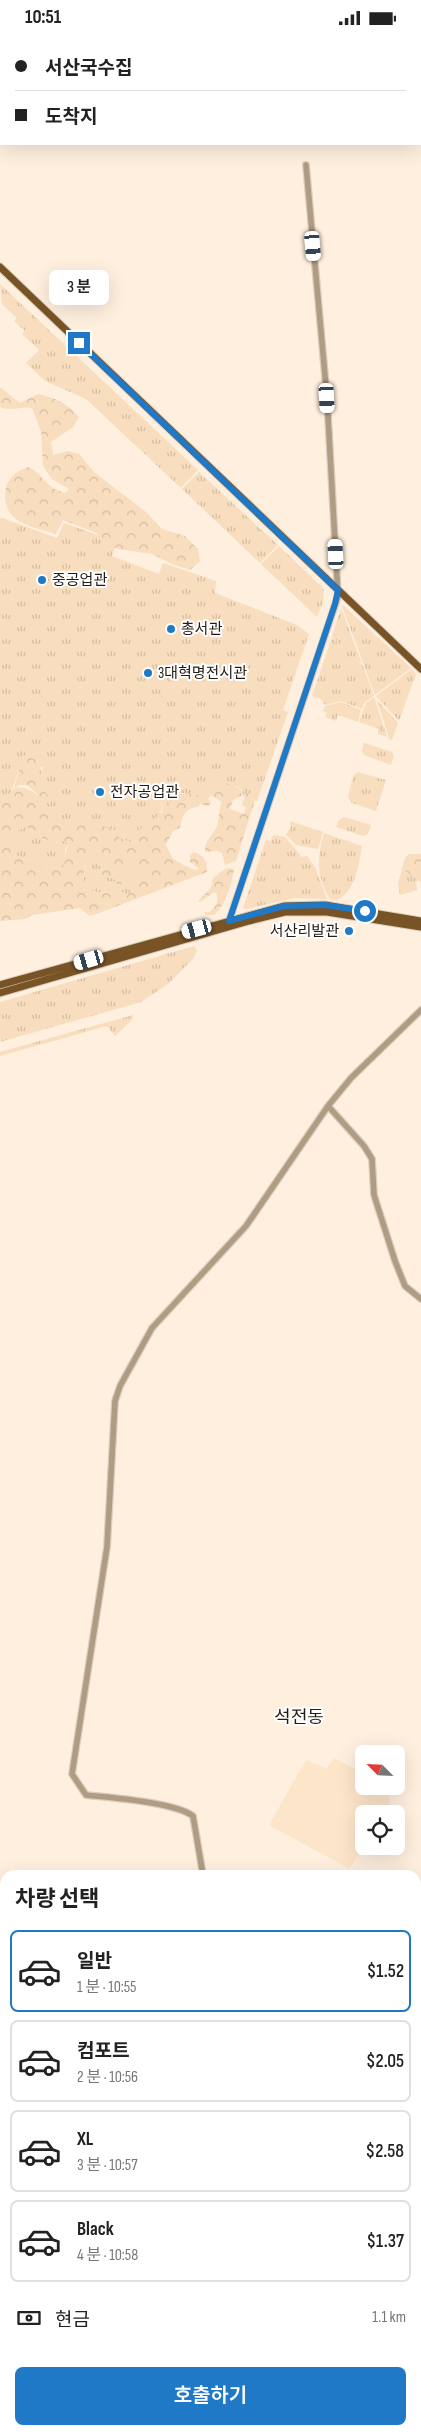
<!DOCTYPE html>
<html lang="ko">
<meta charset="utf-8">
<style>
body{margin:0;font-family:"Sofia Sans Condensed","Noto Sans KR",sans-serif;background:#f6f6f6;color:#222;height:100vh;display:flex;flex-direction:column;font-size:19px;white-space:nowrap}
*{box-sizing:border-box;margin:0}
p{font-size:16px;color:#767676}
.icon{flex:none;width:28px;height:28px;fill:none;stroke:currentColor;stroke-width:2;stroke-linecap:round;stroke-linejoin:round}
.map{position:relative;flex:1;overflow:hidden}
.sheet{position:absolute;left:0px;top:1835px;width:421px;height:565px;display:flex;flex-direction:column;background:#fff;border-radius:15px 15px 0 0;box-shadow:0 5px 20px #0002}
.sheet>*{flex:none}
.top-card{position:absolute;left:0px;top:0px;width:421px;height:110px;box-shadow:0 5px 20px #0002;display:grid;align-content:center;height:110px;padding:0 15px;background:#fff}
.needle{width:32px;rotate:294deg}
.tools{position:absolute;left:355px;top:1710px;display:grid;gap:10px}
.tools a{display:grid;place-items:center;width:50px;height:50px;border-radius:8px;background:#fff;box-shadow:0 5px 20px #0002;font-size:25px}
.end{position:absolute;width:22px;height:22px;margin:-11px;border:6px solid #1f79c6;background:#fff;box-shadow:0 0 0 2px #fff}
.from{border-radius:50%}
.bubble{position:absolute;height:35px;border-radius:8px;background:#fff;box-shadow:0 5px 20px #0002;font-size:16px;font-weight:600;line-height:35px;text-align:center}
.car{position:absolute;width:15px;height:30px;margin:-15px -8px;border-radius:6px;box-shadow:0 0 4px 1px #0007;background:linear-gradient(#fff 24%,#345 0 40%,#fff 0 76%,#345 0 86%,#fff 0)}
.top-card b{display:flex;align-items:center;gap:18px;height:48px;font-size:19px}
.top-card b+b{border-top:1px solid #e0e0e0}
.top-card i{width:12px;height:12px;background:#222}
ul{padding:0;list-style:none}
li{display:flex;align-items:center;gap:15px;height:82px;margin:0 10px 8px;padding:0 5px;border:2px solid #e0e0e0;border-radius:8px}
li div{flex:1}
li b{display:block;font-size:19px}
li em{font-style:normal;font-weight:600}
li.on{border-color:#1f79c6}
li>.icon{width:45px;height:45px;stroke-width:1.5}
h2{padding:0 15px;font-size:22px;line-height:60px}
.pay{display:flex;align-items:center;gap:12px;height:55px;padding:0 15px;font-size:19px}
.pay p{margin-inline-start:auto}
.button{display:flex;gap:10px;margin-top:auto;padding:10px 15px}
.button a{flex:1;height:58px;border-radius:8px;background:#1f79c6;color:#fff;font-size:20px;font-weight:600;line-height:58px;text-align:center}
.status{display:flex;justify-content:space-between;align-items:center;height:35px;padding:0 25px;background:#fff;direction:ltr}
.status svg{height:14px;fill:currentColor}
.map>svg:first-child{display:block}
.built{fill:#fde5c9}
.grass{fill:url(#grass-tufts)}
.forest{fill:url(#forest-crowns);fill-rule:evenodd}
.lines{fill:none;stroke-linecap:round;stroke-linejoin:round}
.tertiary-casing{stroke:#dbcdbe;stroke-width:8}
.primary-casing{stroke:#dbcdbe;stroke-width:9}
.tertiary{stroke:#b09b83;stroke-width:5.5}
.primary{stroke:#785325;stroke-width:7}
.rail{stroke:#70665b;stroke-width:1;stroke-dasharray:8 4;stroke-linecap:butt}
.route{stroke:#1f79c6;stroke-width:6}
.poi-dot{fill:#1f79c6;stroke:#fff;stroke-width:2}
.labels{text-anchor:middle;stroke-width:4;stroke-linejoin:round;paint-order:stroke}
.poi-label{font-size:15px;fill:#231c15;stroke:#fff;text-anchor:start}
.quarter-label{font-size:18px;fill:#231c15;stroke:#fff}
</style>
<div class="status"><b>10:51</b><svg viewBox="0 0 49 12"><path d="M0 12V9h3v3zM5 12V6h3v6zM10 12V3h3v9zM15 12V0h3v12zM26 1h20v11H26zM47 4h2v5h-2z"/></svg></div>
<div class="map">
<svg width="421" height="2400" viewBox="0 0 421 2400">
<defs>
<pattern id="grass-tufts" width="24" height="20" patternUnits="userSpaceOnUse" patternTransform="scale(1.25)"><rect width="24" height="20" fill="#f8ddbe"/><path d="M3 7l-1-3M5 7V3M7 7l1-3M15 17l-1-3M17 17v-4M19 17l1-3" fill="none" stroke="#d4bda2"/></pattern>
<pattern id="forest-crowns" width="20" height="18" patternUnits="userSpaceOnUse" patternTransform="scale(1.25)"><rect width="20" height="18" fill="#f8ddbe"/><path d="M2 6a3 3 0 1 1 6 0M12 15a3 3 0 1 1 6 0" fill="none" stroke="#d4bda2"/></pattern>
</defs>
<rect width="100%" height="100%" fill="#feefde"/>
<path class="built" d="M 334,1723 L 364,1739 L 364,1751 L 385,1751 L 390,1767 L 383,1779 L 364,1779 L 364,1810 L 351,1832 L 348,1833 L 269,1790 L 306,1725 L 327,1734 Z"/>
<path class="grass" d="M 0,249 L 198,435 L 181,453 L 86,364 L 45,346 L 26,328 L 39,315 L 22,299 L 25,296 L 14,286 L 17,283 L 2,269 Z
M 199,437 L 278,510 L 260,528 L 182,454 Z
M 2,483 L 57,503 L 64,488 L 117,507 L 112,521 L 159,539 L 163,528 L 216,546 L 215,558 L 297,590 L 309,599 L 283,675 L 288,677 L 257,766 L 242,761 L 243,755 L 235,751 L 210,759 L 212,761 L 208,763 L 182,758 L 162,777 L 163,767 L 160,780 L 138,811 L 51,785 L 38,771 L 37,752 L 43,732 L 22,725 L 10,761 L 0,770 L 0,484 Z
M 279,511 L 324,554 L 323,567 L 317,582 L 261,529 Z
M 343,570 L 411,633 L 375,660 L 342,571 Z
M 341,573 L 362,629 L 355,624 L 363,631 L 374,661 L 365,667 L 362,674 L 341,666 L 325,670 L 321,664 L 312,661 L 332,602 L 350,620 L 332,601 Z
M 412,634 L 416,639 L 399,686 L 376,661 Z
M 374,662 L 387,702 L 378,699 L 379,694 L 359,687 L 366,668 Z
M 377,665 L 398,688 L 392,705 L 389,704 Z
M 341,667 L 361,675 L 358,687 L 338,680 L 336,686 L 325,682 L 327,678 L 323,676 L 325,671 Z
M 364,708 L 392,717 L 394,721 L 391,730 L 364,720 L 362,715 Z
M 358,737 L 386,745 L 376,776 L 352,768 L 348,762 L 353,741 Z
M 344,782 L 371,790 L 368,799 L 363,801 L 336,792 L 339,785 Z
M 290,786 L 323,797 L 318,814 L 296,810 L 286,800 L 291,792 Z
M 24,792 C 34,794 37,800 45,804 C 55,808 59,802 69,809 L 65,814 L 66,827 L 62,834 L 41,832 L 34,825 L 22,824 L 12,817 L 11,800 Z
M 324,798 L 362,811 C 359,828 355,859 336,865 L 330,864 C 316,841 317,822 324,798 Z
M 273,800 L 285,802 L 302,822 L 307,821 L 315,832 L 327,864 L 294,863 L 247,874 L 243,873 L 266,805 L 271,806 Z
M 94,823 L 99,825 L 101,840 L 117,845 L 116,852 L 112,857 L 105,858 L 83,855 L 84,834 L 87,827 Z
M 402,834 L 419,845 L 416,847 L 417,855 L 400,860 L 398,848 Z
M 131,835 L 136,836 L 132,854 L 128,860 L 120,856 L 125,836 Z
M 194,911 L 197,915 L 194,923 L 168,949 L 141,967 L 0,1007 L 0,967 Z
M 133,980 L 133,984 L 115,1001 L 107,991 L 0,1021 L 0,1017 Z
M 0,2073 L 5,2079 L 5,2194 L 0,2189 Z"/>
<path class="forest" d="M 0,352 L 20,368 L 38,359 C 55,363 67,368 79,382 L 73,392 L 51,407 L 53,420 L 68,416 L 79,419 L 95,438 L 146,477 L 162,494 L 185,501 L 198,514 L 200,526 L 190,535 L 172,529 L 152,519 L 118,514 L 103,507 L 96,498 L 63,485 L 56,499 C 30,491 0,488 6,452 C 10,441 18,435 29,432 C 45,441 44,452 65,458 L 69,454 L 52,444 L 43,431 L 41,396 L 32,373 C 20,371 11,377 0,372 Z
M 23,720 L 40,726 L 43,754 L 51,765 L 51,771 L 27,750 L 19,750 L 16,753 C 29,750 44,764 47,776 L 62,786 L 77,791 L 79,787 L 93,792 L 95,788 L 115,795 L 119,803 L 134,808 L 137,807 L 134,798 L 158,781 L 179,759 L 193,759 L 208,763 L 211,768 L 208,771 L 200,769 L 198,772 C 185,773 182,781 180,793 L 173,796 L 166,810 L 173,824 C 181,828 189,834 198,835 L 198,833 L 190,827 L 190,820 L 194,817 C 205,821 207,826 207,837 L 96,879 L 90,881 L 80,873 L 32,880 L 25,884 L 0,886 L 0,767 L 14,754 ZM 24,792 C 34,794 37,800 45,804 C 54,808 61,803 69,809 C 64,817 67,825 62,834 L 41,832 L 34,825 L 22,824 L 12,817 L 14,810 L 11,807 L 14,804 L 11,800 ZM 94,823 L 99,825 L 101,840 L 117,845 L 116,852 L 112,857 L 105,858 L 83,855 L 84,834 L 87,827 ZM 131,835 L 136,836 L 132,854 L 128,860 L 120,856 L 125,836 Z
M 224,747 L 242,755 L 241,761 L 233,765 L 230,774 L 244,779 L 246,772 L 242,770 L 246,758 L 256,762 L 236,826 L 225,830 L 222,818 L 217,816 L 205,817 C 204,803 216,800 218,787 C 220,780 218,775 222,767 L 212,761 L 210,756 L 218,748 Z
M 409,819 L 421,819 L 421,847 L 402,834 L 405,823 Z
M 231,833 L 234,835 C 231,850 226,870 214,880 L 206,880 L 204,877 L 210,877 L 217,869 L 217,859 L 214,857 L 200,867 L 198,866 L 211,853 L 213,843 L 225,834 Z"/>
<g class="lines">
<g class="tertiary-casing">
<path id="tertiary" d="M 229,886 L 338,561 L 327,363 L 306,130
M 328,1071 L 364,1111 L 372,1124 L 374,1160 L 395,1226 L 405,1251 L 421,1264
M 203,1840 L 193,1781 C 174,1767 111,1763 86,1760 L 72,1739 L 107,1512 L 115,1366 L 120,1351 L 152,1293 L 246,1191 L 328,1071 L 351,1043 L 421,975
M 145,2400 L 147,2395"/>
</g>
<g class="primary-casing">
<path id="primary" d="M 0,232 L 421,634
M 0,950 L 284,871 L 325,870 L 421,886
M 0,958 L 249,886 L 285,877 L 327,877 L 421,892
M 0,2340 L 5,2344
M 72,2395 L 79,2400"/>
</g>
<use href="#tertiary" class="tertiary"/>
<use href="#primary" class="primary"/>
<path class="rail" d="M 0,2394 L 7,2400"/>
</g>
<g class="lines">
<path class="route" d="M 79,308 L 338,555 L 335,569 L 229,886 L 284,871 L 325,870 L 365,876"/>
</g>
<g class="poi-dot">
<circle cx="42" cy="545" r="5"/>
<circle cx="171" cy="594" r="5"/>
<circle cx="148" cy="638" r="5"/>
<circle cx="100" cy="757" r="5"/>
<circle cx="349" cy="896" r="5"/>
</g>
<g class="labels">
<g class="poi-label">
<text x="52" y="550">중공업관</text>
<text x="181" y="599">총서관</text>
<text x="158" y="643">3대혁명전시관</text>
<text x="110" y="762">전자공업관</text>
<text x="339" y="901" text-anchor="end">서산리발관</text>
</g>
<g class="quarter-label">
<text x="299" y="1688">석전동</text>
</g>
</g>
</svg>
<div class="tools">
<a><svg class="needle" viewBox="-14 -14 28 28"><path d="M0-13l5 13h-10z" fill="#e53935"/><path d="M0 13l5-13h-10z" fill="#767676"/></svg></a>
<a><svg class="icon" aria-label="locate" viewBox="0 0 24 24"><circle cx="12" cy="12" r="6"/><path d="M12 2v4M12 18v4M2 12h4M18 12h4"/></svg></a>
</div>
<i class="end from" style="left:365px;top:876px"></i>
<i class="end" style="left:79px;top:308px"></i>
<div class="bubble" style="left:49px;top:235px;width:60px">3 분</div>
<i class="car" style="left:313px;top:211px;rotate:175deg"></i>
<i class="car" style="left:327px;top:363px;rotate:177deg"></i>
<i class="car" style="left:336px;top:519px;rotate:357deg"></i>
<i class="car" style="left:197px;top:894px;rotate:255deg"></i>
<i class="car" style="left:89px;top:925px;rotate:254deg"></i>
<div class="top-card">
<b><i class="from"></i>서산국수집</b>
<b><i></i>도착지</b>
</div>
<section class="sheet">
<h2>차량 선택</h2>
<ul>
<li class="on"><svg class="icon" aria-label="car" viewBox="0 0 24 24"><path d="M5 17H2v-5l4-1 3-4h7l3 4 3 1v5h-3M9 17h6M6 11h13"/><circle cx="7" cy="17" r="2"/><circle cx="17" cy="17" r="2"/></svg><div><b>일반</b><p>1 분 · 10:55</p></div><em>$1.52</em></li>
<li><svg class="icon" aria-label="car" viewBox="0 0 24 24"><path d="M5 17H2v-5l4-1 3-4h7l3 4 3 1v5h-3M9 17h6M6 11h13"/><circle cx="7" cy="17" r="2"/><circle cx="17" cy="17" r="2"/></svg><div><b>컴포트</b><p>2 분 · 10:56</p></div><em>$2.05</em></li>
<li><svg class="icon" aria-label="car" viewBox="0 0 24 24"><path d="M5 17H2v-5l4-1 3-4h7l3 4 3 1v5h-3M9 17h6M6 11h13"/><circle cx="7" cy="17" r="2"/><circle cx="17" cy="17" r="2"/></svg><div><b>XL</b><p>3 분 · 10:57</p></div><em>$2.58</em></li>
<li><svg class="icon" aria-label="car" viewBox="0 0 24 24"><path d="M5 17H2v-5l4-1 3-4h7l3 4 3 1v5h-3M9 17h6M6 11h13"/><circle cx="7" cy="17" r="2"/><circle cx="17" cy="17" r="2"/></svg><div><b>Black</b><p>4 분 · 10:58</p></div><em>$1.37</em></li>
</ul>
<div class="pay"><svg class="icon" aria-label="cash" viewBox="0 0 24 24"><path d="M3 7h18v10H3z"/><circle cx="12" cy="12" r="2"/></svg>현금<p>1.1 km</p></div>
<div class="button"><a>호출하기</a></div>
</section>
</div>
